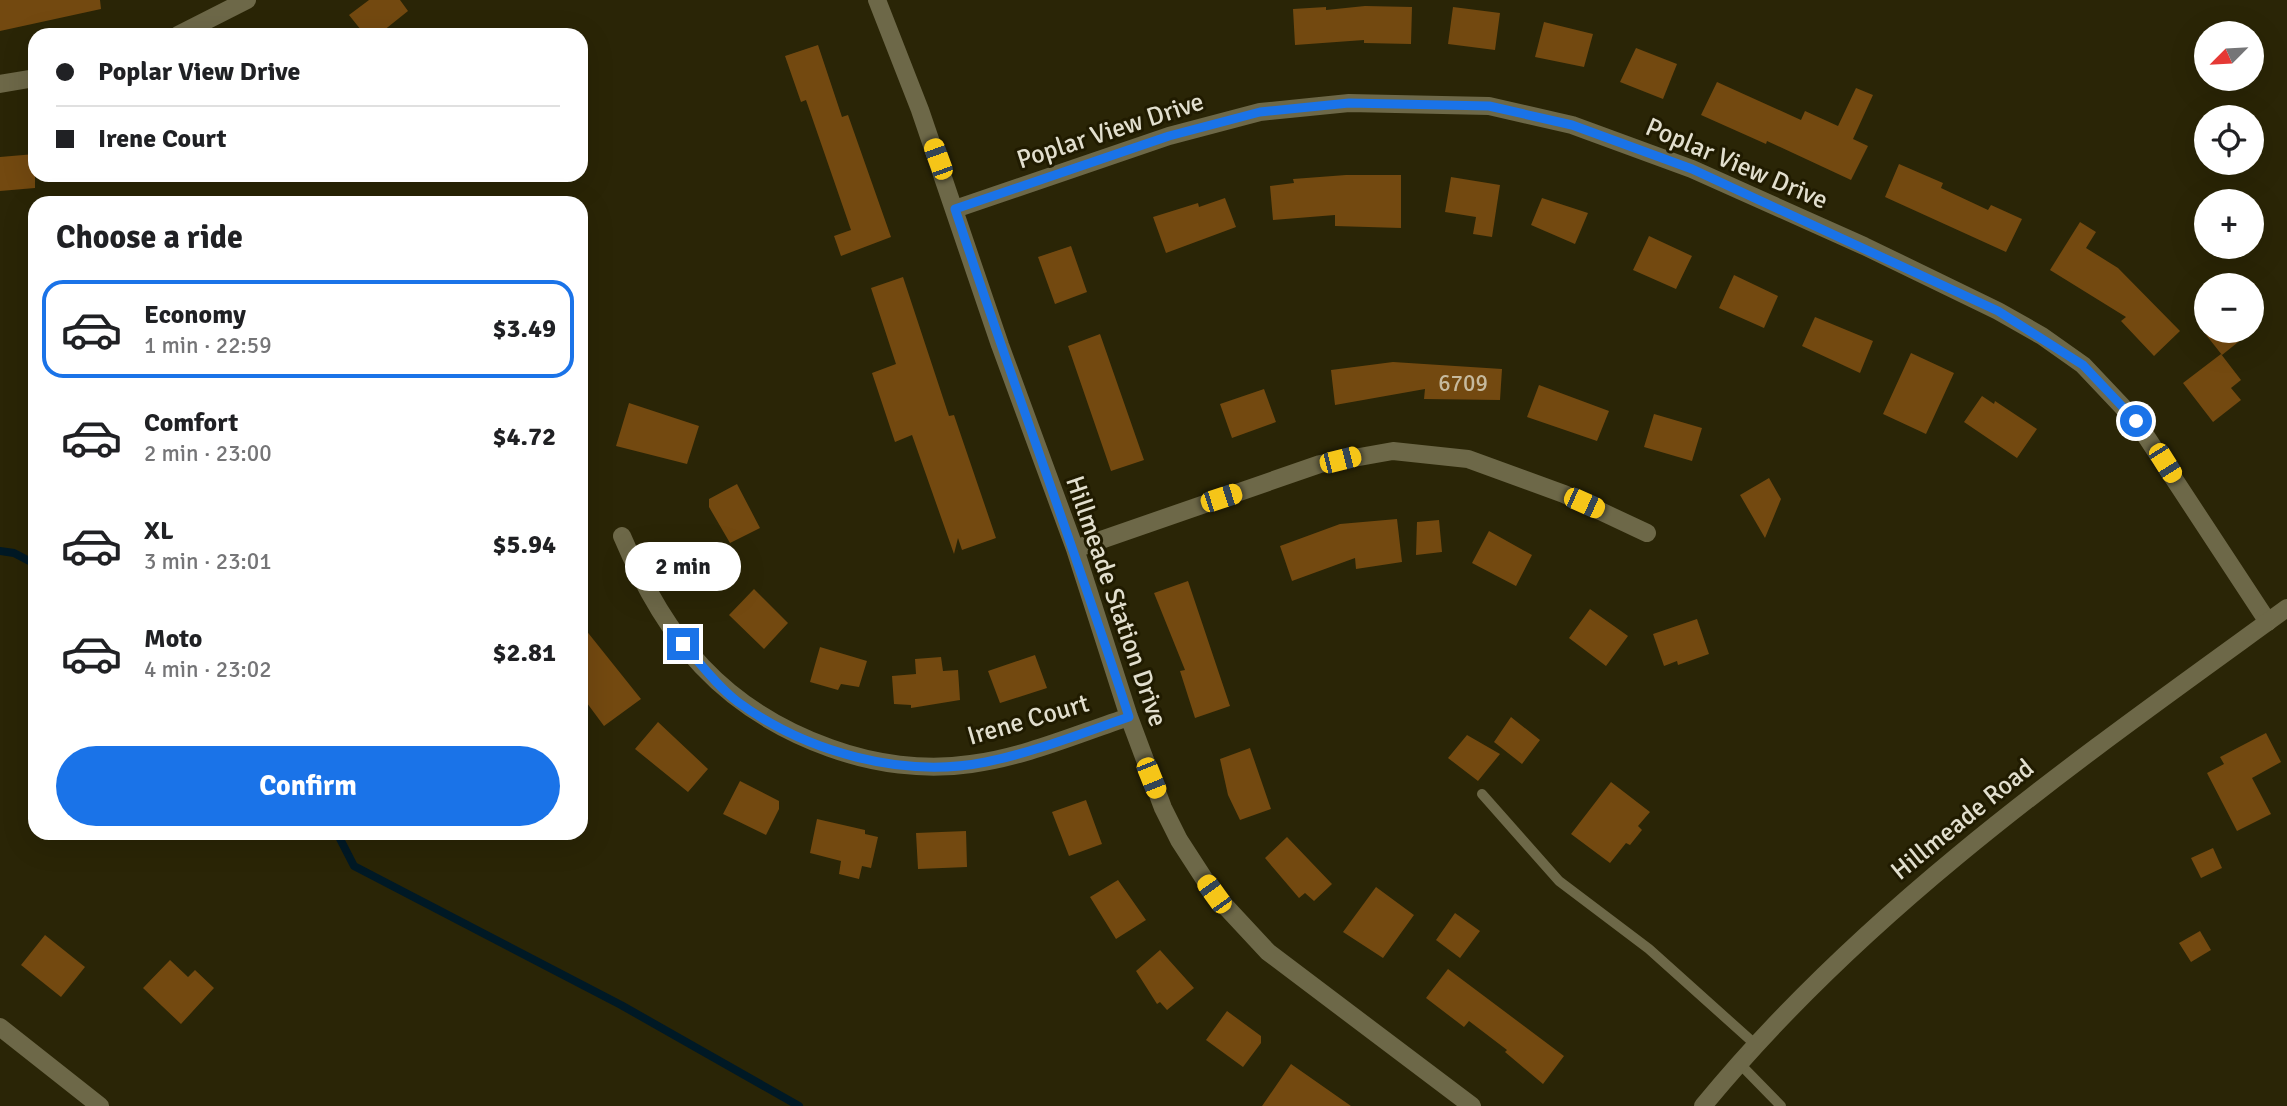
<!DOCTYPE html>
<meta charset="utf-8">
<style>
body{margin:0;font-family:Signika,sans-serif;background:#f2f2f2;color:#202124;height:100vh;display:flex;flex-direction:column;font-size:26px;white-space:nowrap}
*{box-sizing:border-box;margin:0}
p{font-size:23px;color:#757577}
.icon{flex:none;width:38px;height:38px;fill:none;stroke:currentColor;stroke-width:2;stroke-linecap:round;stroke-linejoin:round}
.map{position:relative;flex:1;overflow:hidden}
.panel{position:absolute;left:28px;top:196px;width:560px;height:644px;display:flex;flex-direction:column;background:#fff;border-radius:21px;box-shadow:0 7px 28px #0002}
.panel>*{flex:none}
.banner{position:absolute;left:28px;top:28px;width:560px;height:154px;border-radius:21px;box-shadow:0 7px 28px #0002;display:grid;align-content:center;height:154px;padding:0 28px;background:#fff}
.needle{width:46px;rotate:246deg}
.controls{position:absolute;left:2194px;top:21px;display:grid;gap:14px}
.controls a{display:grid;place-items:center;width:70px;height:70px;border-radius:50%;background:#fff;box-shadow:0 7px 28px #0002;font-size:35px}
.end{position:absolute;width:32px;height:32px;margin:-16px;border:9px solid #1a73e8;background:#fff;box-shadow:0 0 0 4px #fff}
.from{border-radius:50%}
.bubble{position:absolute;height:49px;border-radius:24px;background:#fff;box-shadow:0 7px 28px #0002;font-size:23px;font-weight:800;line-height:49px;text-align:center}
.car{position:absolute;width:21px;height:42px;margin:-21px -10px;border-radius:9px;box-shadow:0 0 5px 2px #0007;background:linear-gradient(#f5c518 24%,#345 0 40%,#f5c518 0 76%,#345 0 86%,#f5c518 0)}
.banner b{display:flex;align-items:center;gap:24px;height:66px;font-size:26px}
.banner b+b{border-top:2px solid #e0e0e0}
.banner i{width:18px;height:18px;background:#202124}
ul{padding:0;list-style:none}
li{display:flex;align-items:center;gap:21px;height:98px;margin:0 14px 10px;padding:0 14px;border:4px solid transparent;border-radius:21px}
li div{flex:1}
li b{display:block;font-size:26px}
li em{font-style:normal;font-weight:800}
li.on{border-color:#1a73e8}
li>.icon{width:63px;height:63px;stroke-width:1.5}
h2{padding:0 28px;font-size:32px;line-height:84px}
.action{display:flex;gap:14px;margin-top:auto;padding:14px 28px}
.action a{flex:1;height:80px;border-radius:42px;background:#1a73e8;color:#fff;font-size:28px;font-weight:800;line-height:80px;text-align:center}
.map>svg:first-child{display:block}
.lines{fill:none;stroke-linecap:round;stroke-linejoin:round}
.stream{stroke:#001925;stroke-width:8}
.building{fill:#734910}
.service{stroke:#6d6848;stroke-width:10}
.minor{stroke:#6d6848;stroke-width:18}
.tertiary{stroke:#6d6848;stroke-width:18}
.route{stroke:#1a73e8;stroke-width:9}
.labels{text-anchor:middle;stroke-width:6;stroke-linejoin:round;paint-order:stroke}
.number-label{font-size:23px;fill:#c6ba9e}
.street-label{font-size:26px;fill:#e2dfce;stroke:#201b00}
</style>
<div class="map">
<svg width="2287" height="1106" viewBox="0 0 2287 1106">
<rect width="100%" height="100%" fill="#2a2506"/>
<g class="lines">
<path class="stream" d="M 0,551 L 14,553 L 35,564
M 337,833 L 354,866 L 621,1005 L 799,1106"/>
</g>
<path class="building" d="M 0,0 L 100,0 L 101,9 L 0,31 Z
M 369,0 L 400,0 L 408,11 L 378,35 L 365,35 L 349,15 Z
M 1365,6 L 1412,7 L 1411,44 L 1364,43 L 1364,40 L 1295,45 L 1293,9 L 1326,7 L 1326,10 Z
M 1453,7 L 1500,13 L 1495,50 L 1448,44 Z
M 1544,22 L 1593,34 L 1584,67 L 1535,57 Z
M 818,45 L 842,117 L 848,115 L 891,237 L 841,256 L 834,236 L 851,230 L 806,100 L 801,102 L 785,56 Z
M 1636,48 L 1677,64 L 1663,99 L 1620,82 Z
M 1717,82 L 1801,120 L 1805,111 L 1838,126 L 1856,88 L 1873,95 L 1853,139 L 1868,146 L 1851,180 L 1767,141 L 1766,144 L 1701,115 Z
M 35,154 L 35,188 L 0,191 L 0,157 Z
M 1899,164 L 1943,183 L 1941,188 L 1988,210 L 1991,205 L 2022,219 L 2006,252 L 1885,197 Z
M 1346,175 L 1401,175 L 1401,228 L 1335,226 L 1335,215 L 1273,220 L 1270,186 L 1294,183 L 1293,179 Z
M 1451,177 L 1500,185 L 1492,237 L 1473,234 L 1476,217 L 1445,212 Z
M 1225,198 L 1236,227 L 1166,253 L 1153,217 L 1198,203 L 1199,207 Z
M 1542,198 L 1588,213 L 1575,244 L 1531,225 Z
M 2080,222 L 2096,232 L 2086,248 L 2118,268 L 2180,331 L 2154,356 L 2121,321 L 2126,317 L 2050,270 Z
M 1649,236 L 1692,256 L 1676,289 L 1633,270 Z
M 1071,246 L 1087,292 L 1055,304 L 1038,257 Z
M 1734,275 L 1778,296 L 1764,328 L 1719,308 Z
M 903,277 L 949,416 L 954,415 L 996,538 L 962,550 L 958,538 L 954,554 L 912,435 L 895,442 L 872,373 L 896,364 L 871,288 Z
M 1815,317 L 1873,341 L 1860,373 L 1802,346 Z
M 2203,331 L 2252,331 L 2222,355 Z
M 1100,334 L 1144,460 L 1111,471 L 1068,346 Z
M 1911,353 L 1954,373 L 1926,434 L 1883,414 Z
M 2221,354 L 2241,380 L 2231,388 L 2241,400 L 2213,422 L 2183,383 Z
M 1393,362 L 1502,369 L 1500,400 L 1424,399 L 1425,389 L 1335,405 L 1331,370 Z
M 1539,385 L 1609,411 L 1597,441 L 1527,417 Z
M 1264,389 L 1276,422 L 1232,438 L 1220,404 Z
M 1982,396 L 1994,404 L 1995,401 L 2037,429 L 2017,458 L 1964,422 Z
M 629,403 L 699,426 L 687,464 L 616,446 Z
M 1654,414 L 1702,428 L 1692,461 L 1644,447 Z
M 1769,478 L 1781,499 L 1765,538 L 1740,495 Z
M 737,484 L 760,528 L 730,543 L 709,507 L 709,499 Z
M 1397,519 L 1402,562 L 1356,569 L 1355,558 L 1292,581 L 1280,546 L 1340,524 Z
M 1439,520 L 1442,552 L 1416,555 L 1417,522 Z
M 1489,531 L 1532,555 L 1516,586 L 1472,563 Z
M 1188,581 L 1230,706 L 1195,718 L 1180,671 L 1185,670 L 1154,593 Z
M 754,589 L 788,623 L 764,649 L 729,615 Z
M 1590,609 L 1628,636 L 1606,666 L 1569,638 Z
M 1697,619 L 1709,654 L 1678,665 L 1677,661 L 1664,666 L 1653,634 Z
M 581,624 L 641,699 L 604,726 L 581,695 Z
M 820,647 L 867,661 L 859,687 L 841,684 L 838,690 L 810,682 Z
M 1035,655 L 1047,688 L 1000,703 L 988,671 Z
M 941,657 L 943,671 L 958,670 L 960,700 L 911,708 L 911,705 L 894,704 L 892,676 L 916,674 L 915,659 Z
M 1511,717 L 1540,740 L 1522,764 L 1494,742 Z
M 658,722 L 708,769 L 688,792 L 635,749 Z
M 2266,733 L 2281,762 L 2252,778 L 2271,814 L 2237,831 L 2207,773 L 2224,764 L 2220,757 Z
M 1467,735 L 1500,754 L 1478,781 L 1448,758 Z
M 1250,748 L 1271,809 L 1240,820 L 1228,795 L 1220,759 Z
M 740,781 L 779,801 L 779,809 L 766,835 L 723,814 Z
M 1611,782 L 1650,812 L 1638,826 L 1642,830 L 1630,845 L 1626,843 L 1610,863 L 1571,834 Z
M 1086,800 L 1102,844 L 1069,856 L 1052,812 Z
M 817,819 L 865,830 L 865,834 L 878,837 L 871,868 L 862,866 L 859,879 L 839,874 L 841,861 L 810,853 Z
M 966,831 L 967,867 L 918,869 L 916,833 Z
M 1287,837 L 1332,884 L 1314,901 L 1305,893 L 1299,898 L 1265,858 Z
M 2213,848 L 2222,868 L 2201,878 L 2191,858 Z
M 1118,880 L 1146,920 L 1116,939 L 1090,897 Z
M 1376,887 L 1414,915 L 1383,958 L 1343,932 Z
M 1455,913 L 1480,931 L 1460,958 L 1436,940 Z
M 2200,931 L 2211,950 L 2191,962 L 2179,943 Z
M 45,935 L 85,967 L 61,997 L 21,965 Z
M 1160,950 L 1194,988 L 1167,1010 L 1160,1002 L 1157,1004 L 1136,971 Z
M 170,960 L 188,977 L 195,970 L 214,988 L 181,1024 L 143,988 Z
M 1448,969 L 1564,1056 L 1543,1084 L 1505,1052 L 1507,1050 L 1469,1021 L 1464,1027 L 1426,998 Z
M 1227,1011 L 1261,1036 L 1261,1043 L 1243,1067 L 1206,1040 Z
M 1291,1064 L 1351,1106 L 1262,1106 Z"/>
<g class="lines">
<path class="service" d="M 1482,794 L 1559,881 L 1649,949 L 1756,1045
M 1739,1063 L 1781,1106"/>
<path class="minor" d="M 877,0 L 920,110 L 1000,345 L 1075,549 L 1129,717 L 1163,808 L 1179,840 L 1214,894 L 1268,952 L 1472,1106
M 178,35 L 247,0
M 0,84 L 35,78
M 955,209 L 1169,136 L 1260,112 L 1349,103 L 1489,106 L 1572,125 L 1692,169 L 1864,246 L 1998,311 L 2042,336 L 2083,365 L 2136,421 L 2268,622
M 622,536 C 666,640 722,709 830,748 C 874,764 924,771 971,764 C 1025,757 1077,734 1129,717
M 1075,549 L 1320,464 L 1393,451 L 1468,459 L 1564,494 L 1647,533
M 0,1027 L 100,1106"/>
<path class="tertiary" d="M 1703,1106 C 1867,906 2079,759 2287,608"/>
</g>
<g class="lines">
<path class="route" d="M 683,644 C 701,664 717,686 738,702 C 806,752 903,779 986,762 C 1035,752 1082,733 1129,717 C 1074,546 1011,379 955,209 L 1169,136 L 1260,112 L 1349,103 L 1489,106 L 1572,125 L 1692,169 L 1998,311 L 2083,365 L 2136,421"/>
</g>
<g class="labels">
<g class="number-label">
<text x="1463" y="391">6709</text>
</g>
<g class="street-label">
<text transform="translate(1110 130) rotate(-18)" y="9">Poplar View Drive</text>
<text transform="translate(1737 163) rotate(23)" y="9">Poplar View Drive</text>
<text transform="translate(1117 601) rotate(71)" y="9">Hillmeade Station Drive</text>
<text transform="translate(1028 719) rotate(-16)" y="9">Irene Court</text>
<text transform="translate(1962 819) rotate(-39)" y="9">Hillmeade Road</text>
</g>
</g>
</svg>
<div class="controls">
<a><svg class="needle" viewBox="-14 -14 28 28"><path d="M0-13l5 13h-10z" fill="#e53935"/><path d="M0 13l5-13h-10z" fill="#757577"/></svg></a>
<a><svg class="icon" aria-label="locate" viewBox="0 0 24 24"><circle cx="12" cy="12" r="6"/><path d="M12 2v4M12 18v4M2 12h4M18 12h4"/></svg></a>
<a>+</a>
<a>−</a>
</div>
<i class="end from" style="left:2136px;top:421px"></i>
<i class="end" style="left:683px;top:644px"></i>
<div class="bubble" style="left:625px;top:542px;width:116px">2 min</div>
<i class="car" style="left:938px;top:159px;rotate:340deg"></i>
<i class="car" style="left:1340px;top:460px;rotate:76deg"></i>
<i class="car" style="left:2165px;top:463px;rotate:148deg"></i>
<i class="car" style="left:1221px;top:498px;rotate:72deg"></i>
<i class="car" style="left:1584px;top:503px;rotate:114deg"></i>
<i class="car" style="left:1151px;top:778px;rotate:158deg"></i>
<i class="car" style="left:1214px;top:894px;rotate:324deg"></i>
<div class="banner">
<b><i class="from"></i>Poplar View Drive</b>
<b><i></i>Irene Court</b>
</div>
<section class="panel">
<h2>Choose a ride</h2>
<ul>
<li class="on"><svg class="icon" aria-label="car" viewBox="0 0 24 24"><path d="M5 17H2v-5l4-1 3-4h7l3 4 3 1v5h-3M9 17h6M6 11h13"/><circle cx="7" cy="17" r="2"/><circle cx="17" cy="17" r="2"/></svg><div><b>Economy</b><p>1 min · 22:59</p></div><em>$3.49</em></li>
<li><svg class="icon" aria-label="car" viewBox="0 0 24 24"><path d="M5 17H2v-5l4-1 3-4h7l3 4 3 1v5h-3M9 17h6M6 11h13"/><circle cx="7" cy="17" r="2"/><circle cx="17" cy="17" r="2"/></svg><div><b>Comfort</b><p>2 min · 23:00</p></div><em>$4.72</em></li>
<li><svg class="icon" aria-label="car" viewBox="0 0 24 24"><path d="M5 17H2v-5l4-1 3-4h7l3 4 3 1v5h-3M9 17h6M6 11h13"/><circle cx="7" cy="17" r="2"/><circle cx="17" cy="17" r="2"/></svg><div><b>XL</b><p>3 min · 23:01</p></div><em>$5.94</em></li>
<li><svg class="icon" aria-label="car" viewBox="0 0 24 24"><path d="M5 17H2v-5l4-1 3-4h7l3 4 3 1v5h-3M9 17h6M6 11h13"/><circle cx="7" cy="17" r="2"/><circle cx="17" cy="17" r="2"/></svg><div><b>Moto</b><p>4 min · 23:02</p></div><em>$2.81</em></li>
</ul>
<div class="action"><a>Confirm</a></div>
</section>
</div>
